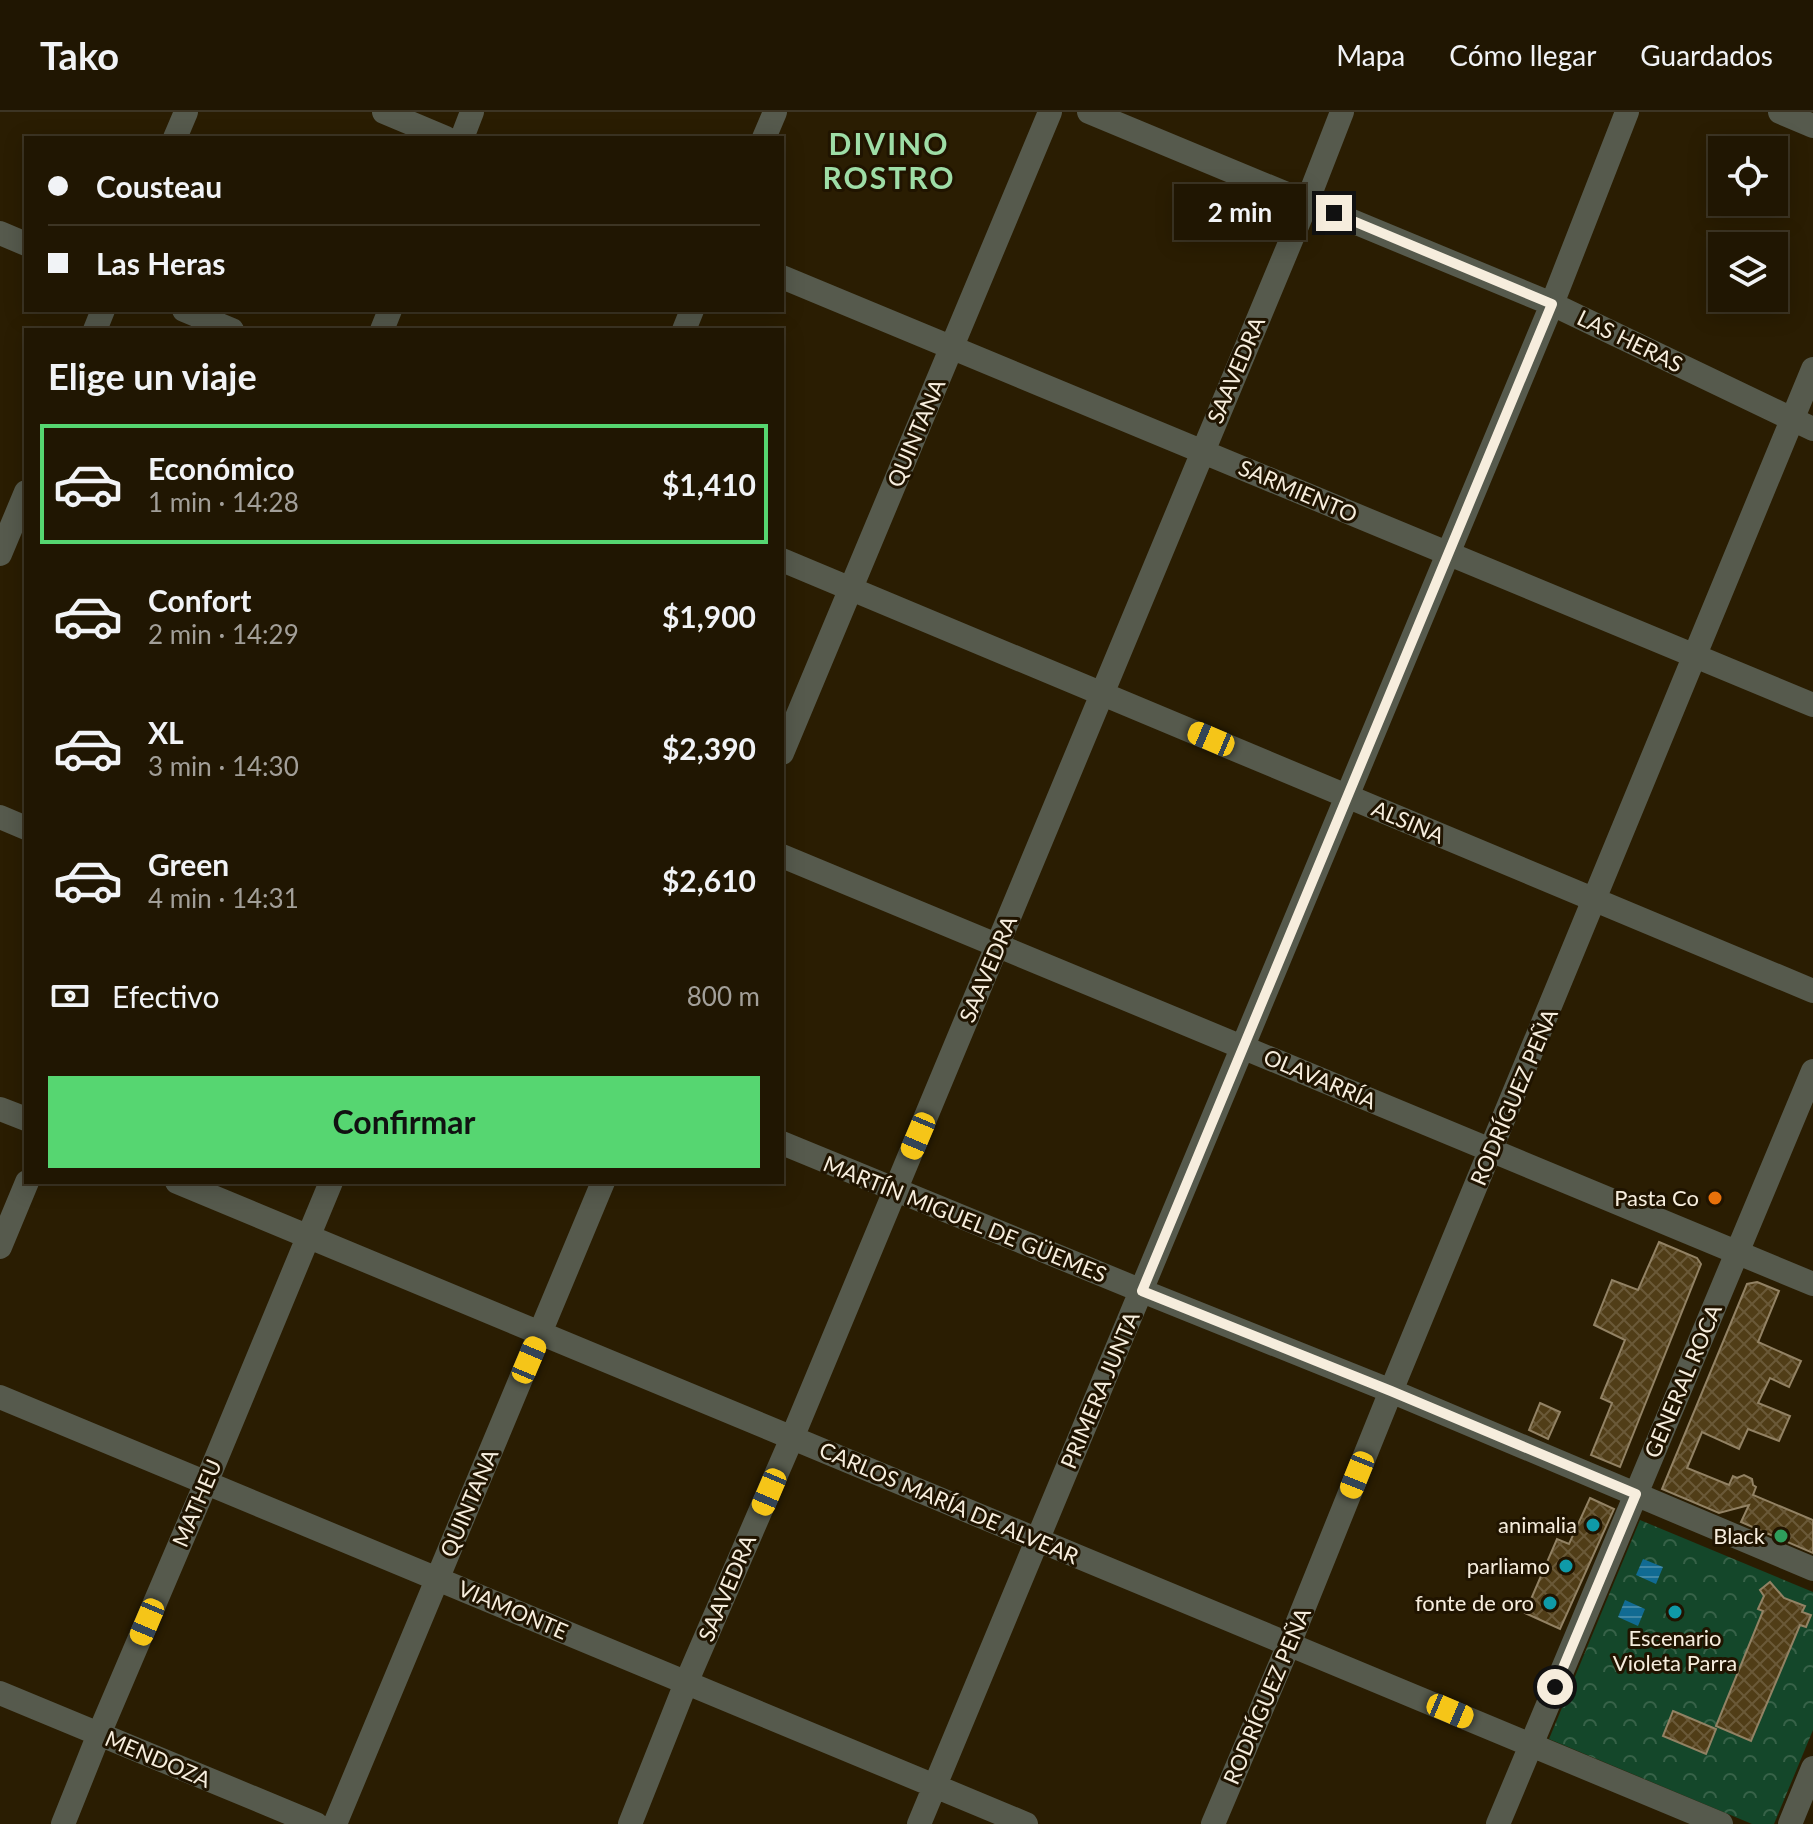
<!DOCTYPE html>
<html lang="es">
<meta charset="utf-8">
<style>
body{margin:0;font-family:Lato,sans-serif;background:#281f0c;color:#f1f3f6;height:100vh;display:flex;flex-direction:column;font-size:30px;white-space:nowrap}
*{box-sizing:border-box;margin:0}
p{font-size:26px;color:#a29f99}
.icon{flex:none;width:44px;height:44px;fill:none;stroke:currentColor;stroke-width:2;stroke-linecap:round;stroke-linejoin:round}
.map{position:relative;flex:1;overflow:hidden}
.side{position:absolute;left:24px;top:216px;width:760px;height:856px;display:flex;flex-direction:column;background:#201602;border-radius:0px;box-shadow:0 4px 20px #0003,0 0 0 2px #3d3524}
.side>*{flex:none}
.guide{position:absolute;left:24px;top:24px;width:760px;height:176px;border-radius:0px;box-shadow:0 4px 20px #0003,0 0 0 2px #3d3524;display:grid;align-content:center;height:176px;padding:0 24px;background:#201602}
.fabs{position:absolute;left:1708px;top:24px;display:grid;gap:16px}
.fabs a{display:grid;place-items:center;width:80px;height:80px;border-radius:0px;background:#201602;box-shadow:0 4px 20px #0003,0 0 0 2px #3d3524;font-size:40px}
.end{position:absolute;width:36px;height:36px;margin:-18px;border:10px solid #f6eddd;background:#111;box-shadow:0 0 0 4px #111}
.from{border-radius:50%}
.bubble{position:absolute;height:56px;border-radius:0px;background:#201602;box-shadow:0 4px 20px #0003,0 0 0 2px #3d3524;font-size:26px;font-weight:700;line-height:56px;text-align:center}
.car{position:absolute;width:24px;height:48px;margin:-24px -12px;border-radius:10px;box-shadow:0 0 6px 2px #0007;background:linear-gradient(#f5c518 24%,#345 0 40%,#f5c518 0 76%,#345 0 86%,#f5c518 0)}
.guide b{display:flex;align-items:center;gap:28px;height:76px;font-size:30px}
.guide b+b{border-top:2px solid #3d3524}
.guide i{width:20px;height:20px;background:#f1f3f6}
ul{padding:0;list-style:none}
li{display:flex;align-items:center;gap:24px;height:120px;margin:0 16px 12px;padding:0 8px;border:4px solid transparent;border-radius:0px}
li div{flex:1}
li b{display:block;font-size:30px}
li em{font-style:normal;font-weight:700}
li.active{border-color:#56d671}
li>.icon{width:72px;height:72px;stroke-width:1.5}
h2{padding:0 24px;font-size:36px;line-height:96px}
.pay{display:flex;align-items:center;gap:20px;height:88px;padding:0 24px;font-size:30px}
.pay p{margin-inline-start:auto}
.action{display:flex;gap:16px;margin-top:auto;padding:16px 24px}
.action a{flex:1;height:92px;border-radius:0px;background:#56d671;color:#111;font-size:32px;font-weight:700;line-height:92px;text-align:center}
header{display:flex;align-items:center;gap:48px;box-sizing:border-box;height:112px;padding:0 40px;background:#201602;border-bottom:2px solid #3d3524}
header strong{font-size:38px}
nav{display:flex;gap:44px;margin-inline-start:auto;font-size:28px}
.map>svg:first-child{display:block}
.park{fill:url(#park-crowns)}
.water{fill:url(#water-rules)}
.building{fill:url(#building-cross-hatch);stroke:#928264;stroke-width:2}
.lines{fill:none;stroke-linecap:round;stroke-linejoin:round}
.minor{stroke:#565a4d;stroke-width:24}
.route{stroke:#f6eddd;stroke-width:10}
.food-dot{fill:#e8710a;stroke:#201400;stroke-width:3}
.culture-dot{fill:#0f9aa8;stroke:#201400;stroke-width:3}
.leisure-dot{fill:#2e9e5b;stroke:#201400;stroke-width:3}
.labels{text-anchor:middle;stroke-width:6;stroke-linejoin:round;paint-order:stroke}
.street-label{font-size:22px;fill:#f6eddd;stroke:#201400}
.poi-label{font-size:22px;fill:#f6eddd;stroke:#201400;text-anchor:end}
.district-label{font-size:30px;font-weight:bold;letter-spacing:2px;fill:#9edda6;stroke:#201400}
</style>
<header>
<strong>Tako</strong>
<nav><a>Mapa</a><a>Cómo llegar</a><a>Guardados</a></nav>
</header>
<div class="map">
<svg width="1813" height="1712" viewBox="0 0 1813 1712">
<defs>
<pattern id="park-crowns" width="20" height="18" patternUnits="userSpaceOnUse" patternTransform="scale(2)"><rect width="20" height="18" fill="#14472a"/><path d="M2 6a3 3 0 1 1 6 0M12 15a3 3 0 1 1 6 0" fill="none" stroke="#376248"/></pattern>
<pattern id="water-rules" width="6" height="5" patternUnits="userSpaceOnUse" patternTransform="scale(2)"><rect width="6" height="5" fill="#116b93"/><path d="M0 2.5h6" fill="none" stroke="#4088a7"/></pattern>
<pattern id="building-cross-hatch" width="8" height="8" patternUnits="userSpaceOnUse" patternTransform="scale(2)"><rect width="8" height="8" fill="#503d17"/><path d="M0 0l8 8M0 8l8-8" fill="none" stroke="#6a5938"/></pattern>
</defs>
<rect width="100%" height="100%" fill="#2a1d02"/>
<path class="park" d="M 1640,1408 L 1813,1480 L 1813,1618 L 1774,1712 L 1752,1712 L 1549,1627 Z"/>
<path class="water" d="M 1643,1447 L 1663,1455 L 1656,1472 L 1636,1463 Z
M 1625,1488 L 1645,1497 L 1638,1514 L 1618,1505 Z"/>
<path class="building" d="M 1659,1130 L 1697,1146 L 1701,1152 L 1620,1355 L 1591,1343 L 1612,1291 L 1601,1286 L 1625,1228 L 1594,1213 L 1612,1168 L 1638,1178 Z
M 1757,1170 L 1779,1179 L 1758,1230 L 1801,1249 L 1789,1275 L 1770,1266 L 1758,1291 L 1790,1304 L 1779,1329 L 1748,1317 L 1739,1337 L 1702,1320 L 1687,1356 L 1729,1373 L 1733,1364 L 1737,1366 L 1744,1363 L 1752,1367 L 1753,1373 L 1756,1375 L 1753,1383 L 1813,1408 L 1813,1441 L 1741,1410 L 1749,1393 L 1719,1401 L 1662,1377 L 1747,1172 Z
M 1540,1291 L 1560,1300 L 1548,1327 L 1529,1318 Z
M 1590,1386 L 1614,1397 L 1560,1517 L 1525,1501 L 1557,1427 L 1569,1432 Z
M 1770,1470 L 1784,1486 L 1805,1494 L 1802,1500 L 1811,1503 L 1806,1515 L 1800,1513 L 1751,1629 L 1716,1614 L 1763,1499 L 1758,1497 L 1764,1484 L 1760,1478 Z
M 1673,1599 L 1716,1617 L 1706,1642 L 1663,1624 Z"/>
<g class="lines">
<path class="minor" d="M 384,0 L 446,26
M 1089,0 L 1552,192 L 1813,317
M 1780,0 L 1813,14
M 175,26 L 186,0
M 462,26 L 472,0
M 764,26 L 775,0
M 0,121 L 26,132
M 782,165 L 1813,593
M 184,198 L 232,218
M 95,218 L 103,198
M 382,218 L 390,198
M 684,218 L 692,198
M 0,442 L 26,380
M 782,448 L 1813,879
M 782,641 L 1050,0
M 0,705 L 26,716
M 782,744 L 1813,1172
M 0,997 L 26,1007
M 782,1031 L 1142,1179 L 1391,1279 L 1813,1457
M 177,1070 L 1721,1712
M 0,1135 L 27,1070
M 0,1285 L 1026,1712
M 0,1581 L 316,1712
M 63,1712 L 99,1622 L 206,1371 L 331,1070
M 335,1712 L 603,1070
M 630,1712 L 686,1571 L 792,1326 L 1307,90 L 1342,0
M 919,1712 L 1552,192 L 1627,0
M 1213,1712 L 1289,1532 L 1391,1279 L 1813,257
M 1498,1712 L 1813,959
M 1790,1712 L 1813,1656"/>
</g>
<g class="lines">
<path class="route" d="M 1334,101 L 1552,192 L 1142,1179 L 1391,1279 L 1636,1382 L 1555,1575"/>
</g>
<circle class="food-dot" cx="1715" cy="1086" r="8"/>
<g class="culture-dot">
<circle cx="1593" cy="1413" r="8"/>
<circle cx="1566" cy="1454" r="8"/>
<circle cx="1550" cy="1491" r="8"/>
<circle cx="1675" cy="1500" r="8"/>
</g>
<circle class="leisure-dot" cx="1781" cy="1424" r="8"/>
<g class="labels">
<g class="street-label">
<text transform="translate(1630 229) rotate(26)" y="8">LAS HERAS</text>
<text transform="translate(1236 258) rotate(-67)" y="8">SAAVEDRA</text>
<text transform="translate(916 321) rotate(-67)" y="8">QUINTANA</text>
<text transform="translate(1298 379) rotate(23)" y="8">SARMIENTO</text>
<text transform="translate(1408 710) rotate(23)" y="8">ALSINA</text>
<text transform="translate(988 857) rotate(-67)" y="8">SAAVEDRA</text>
<text transform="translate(1320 967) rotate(23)" y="8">OLAVARRÍA</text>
<text transform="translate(1514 985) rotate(-67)" y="8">RODRÍGUEZ PEÑA</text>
<text transform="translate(965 1107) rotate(22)" y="8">MARTÍN MIGUEL DE GÜEMES</text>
<text transform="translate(1683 1269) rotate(-67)" y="8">GENERAL ROCA</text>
<text transform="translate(1100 1278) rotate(-67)" y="8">PRIMERA JUNTA</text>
<text transform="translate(197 1391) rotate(-67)" y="8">MATHEU</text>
<text transform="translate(469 1391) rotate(-67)" y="8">QUINTANA</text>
<text transform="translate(949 1391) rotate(23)" y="8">CARLOS MARÍA DE ALVEAR</text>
<text transform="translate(727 1476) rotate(-67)" y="8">SAAVEDRA</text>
<text transform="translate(513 1498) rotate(23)" y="8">VIAMONTE</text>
<text transform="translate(1267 1584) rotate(-67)" y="8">RODRÍGUEZ PEÑA</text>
<text transform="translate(158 1647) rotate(23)" y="8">MENDOZA</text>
</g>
<g class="poi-label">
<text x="1699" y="1094">Pasta Co</text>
<text x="1577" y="1421">animalia</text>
<text x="1765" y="1432">Black</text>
<text x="1550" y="1462">parliamo</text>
<text x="1534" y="1499">fonte de oro</text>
<text x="1675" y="1534" text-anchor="middle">Escenario<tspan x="1675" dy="25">Violeta Parra</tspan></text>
</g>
<g class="district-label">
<text x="889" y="43">DIVINO<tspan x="889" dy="34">ROSTRO</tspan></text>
</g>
</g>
</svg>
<div class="fabs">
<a><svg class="icon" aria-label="locate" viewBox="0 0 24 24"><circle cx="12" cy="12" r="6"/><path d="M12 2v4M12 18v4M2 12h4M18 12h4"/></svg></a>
<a><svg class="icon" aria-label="layers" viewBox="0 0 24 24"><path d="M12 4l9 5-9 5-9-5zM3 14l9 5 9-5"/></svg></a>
</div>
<i class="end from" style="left:1555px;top:1575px"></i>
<i class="end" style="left:1334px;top:101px"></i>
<div class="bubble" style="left:1174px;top:72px;width:132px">2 min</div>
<i class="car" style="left:1211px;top:627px;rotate:293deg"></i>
<i class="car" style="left:918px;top:1024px;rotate:203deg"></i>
<i class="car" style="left:529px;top:1248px;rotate:23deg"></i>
<i class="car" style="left:1357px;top:1363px;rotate:202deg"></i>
<i class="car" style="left:769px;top:1380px;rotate:203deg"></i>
<i class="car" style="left:147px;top:1510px;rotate:203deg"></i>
<i class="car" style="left:1450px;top:1599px;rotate:113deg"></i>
<div class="guide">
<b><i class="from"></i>Cousteau</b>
<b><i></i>Las Heras</b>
</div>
<section class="side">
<h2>Elige un viaje</h2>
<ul>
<li class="active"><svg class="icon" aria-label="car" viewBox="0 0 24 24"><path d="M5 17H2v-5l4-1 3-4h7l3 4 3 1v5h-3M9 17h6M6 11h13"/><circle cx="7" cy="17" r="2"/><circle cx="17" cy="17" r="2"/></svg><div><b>Económico</b><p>1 min · 14:28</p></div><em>$1,410</em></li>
<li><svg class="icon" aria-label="car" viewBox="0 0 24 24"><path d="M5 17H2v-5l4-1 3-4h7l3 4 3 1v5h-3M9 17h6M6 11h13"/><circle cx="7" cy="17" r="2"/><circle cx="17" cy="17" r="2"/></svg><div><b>Confort</b><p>2 min · 14:29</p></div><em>$1,900</em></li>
<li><svg class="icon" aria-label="car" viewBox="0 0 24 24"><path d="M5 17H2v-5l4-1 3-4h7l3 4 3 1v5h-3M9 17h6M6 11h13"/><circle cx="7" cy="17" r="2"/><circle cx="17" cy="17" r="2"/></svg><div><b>XL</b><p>3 min · 14:30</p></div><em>$2,390</em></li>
<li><svg class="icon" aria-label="car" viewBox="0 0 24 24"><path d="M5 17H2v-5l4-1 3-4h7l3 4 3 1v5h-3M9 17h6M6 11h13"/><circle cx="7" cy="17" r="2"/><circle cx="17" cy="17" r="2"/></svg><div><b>Green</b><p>4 min · 14:31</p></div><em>$2,610</em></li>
</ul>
<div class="pay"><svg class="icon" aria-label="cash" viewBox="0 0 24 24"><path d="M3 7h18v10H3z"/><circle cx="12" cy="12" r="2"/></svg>Efectivo<p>800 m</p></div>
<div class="action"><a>Confirmar</a></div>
</section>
</div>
